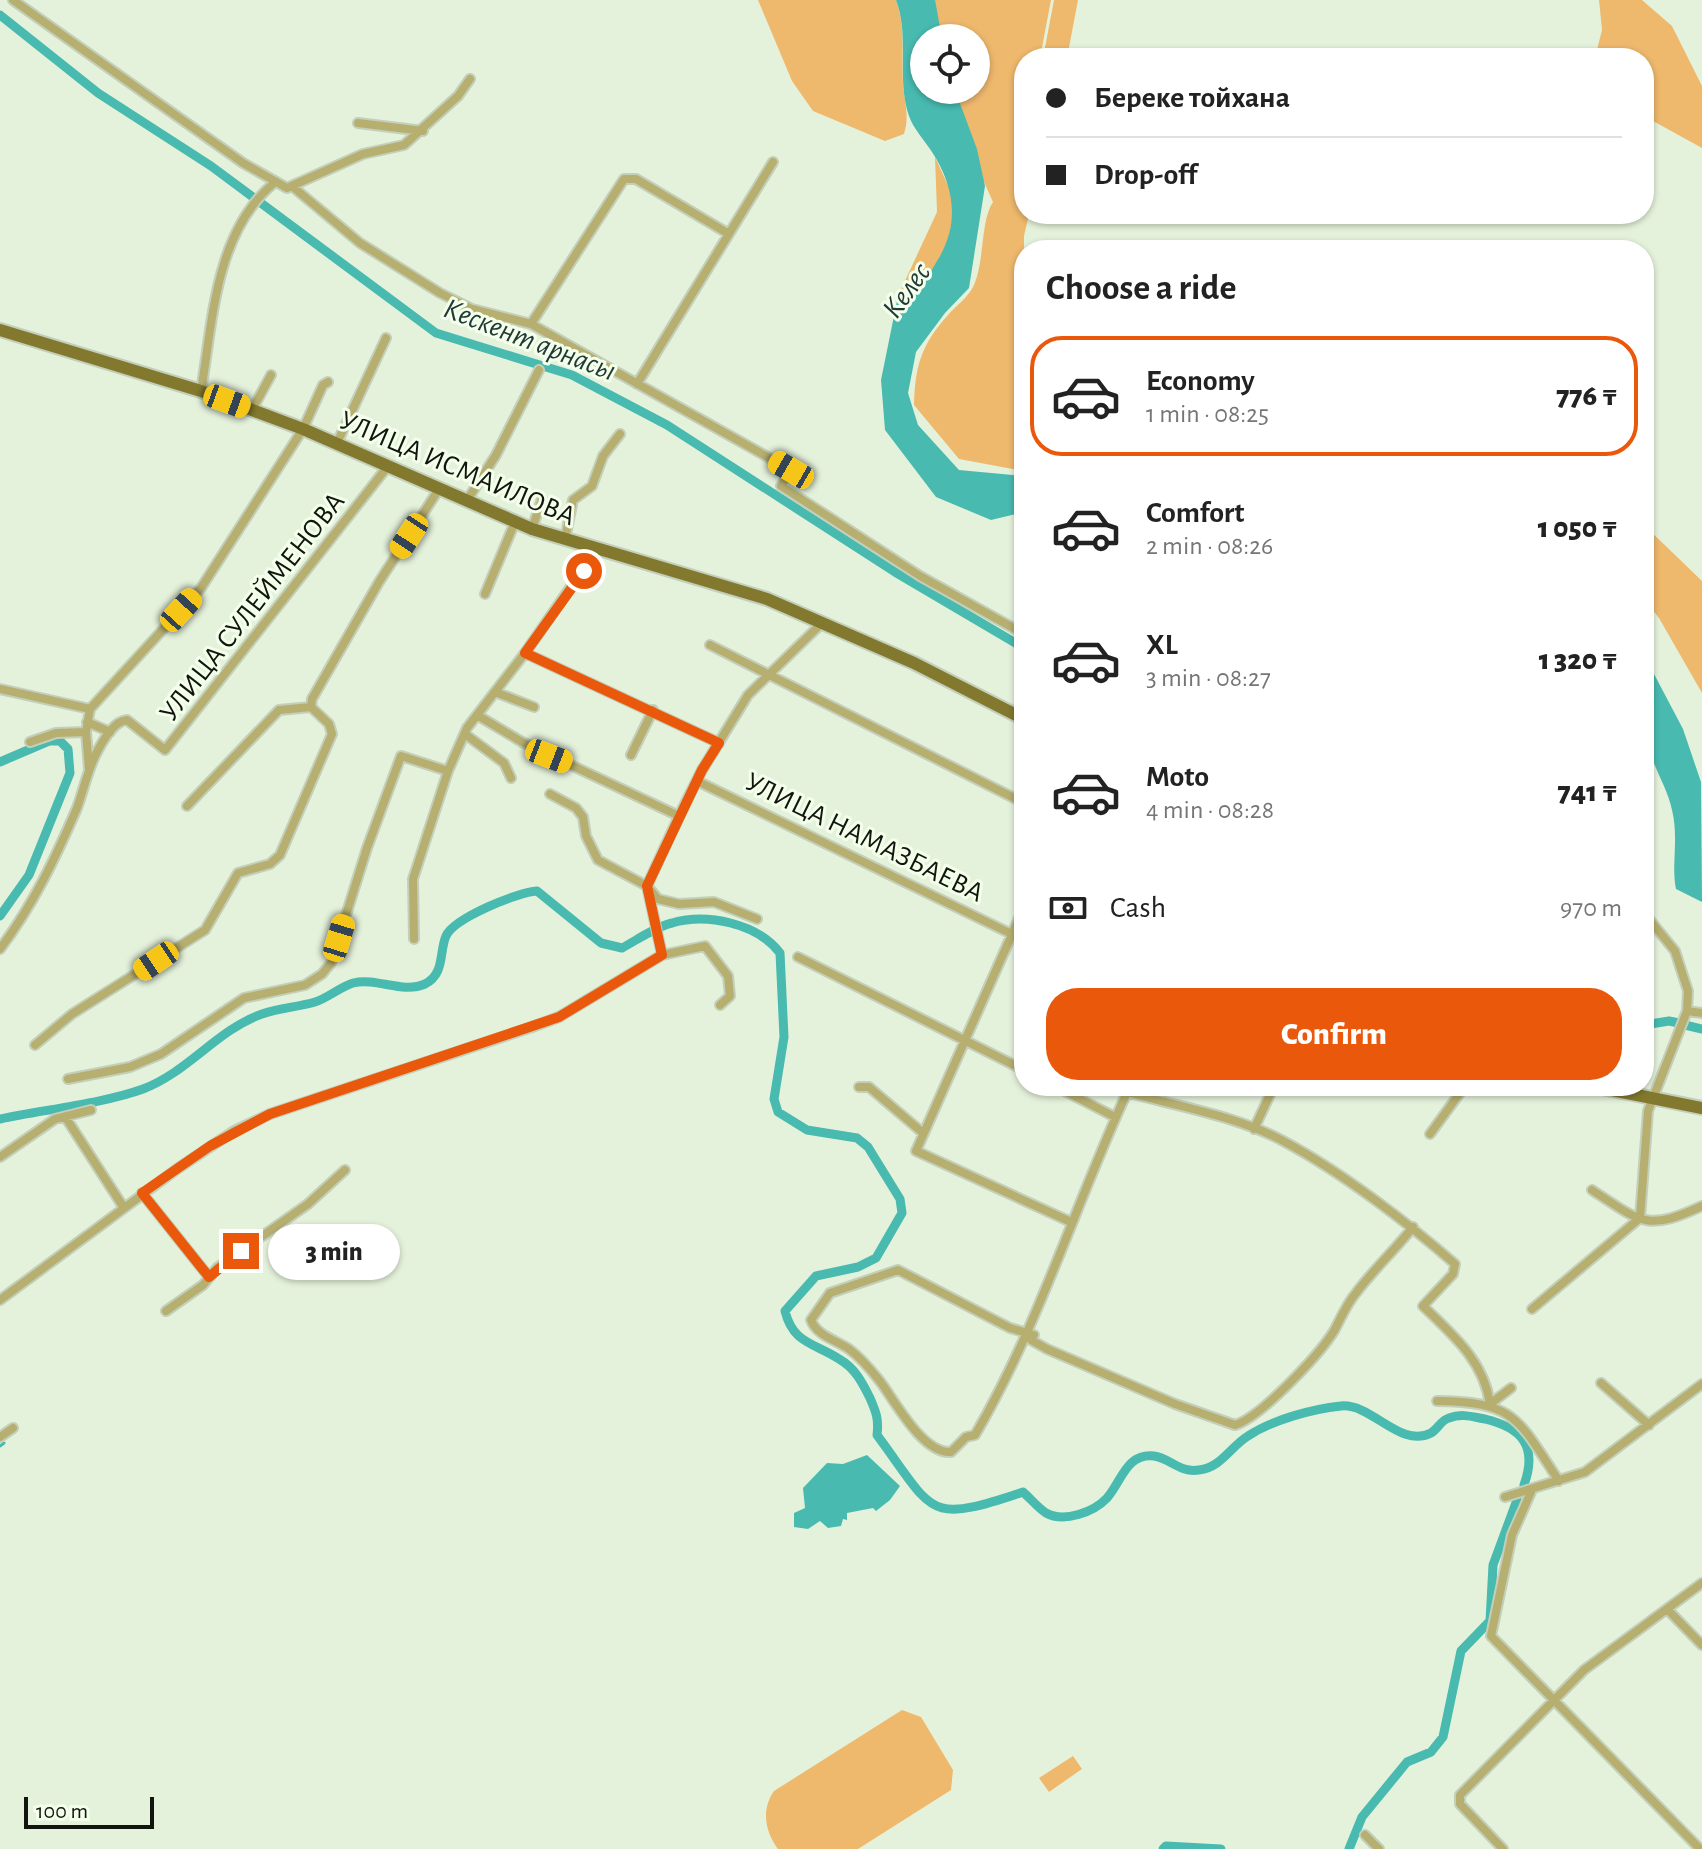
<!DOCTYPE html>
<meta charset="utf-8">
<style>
body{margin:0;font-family:"Alegreya Sans",sans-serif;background:#f2f2f2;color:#222;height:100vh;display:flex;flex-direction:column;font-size:30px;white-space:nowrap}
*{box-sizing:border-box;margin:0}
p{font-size:26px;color:#767676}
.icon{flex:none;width:44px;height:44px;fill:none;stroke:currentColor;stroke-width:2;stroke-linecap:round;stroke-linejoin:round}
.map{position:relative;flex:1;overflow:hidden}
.sheet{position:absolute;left:1014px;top:240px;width:640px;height:856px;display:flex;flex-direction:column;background:#fff;border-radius:32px;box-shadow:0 2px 6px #0004}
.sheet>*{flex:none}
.top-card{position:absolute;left:1014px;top:48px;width:640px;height:176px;border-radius:32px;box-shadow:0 2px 6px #0004;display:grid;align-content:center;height:176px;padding:0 32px;background:#fff}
.buttons{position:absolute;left:910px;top:24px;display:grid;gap:16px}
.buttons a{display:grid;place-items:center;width:80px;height:80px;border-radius:50%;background:#fff;box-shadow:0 2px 6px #0004;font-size:40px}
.scale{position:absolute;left:24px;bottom:20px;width:130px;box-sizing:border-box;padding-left:8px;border:4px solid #11150d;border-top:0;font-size:22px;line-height:28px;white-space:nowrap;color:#11150d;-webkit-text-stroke:6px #f4ffeb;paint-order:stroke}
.end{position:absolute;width:36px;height:36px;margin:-18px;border:10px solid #ea580c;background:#fff;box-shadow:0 0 0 4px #fff}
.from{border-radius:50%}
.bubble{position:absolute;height:56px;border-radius:28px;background:#fff;box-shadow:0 2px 6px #0004;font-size:26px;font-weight:800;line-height:56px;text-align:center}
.car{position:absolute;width:24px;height:48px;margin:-24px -12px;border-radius:10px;box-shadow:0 0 6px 2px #0007;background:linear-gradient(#f5c518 24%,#345 0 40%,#f5c518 0 76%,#345 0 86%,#f5c518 0)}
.top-card b{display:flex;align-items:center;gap:28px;height:76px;font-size:30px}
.top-card b+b{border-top:2px solid #e0e0e0}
.top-card i{width:20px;height:20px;background:#222}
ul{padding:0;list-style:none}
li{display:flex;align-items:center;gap:24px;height:120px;margin:0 16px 12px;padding:0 16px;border:4px solid transparent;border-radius:32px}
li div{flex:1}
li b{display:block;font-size:30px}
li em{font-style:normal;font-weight:800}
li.selected{border-color:#ea580c}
li>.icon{width:72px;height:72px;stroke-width:1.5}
h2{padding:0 32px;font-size:36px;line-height:96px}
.pay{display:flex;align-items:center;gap:20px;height:88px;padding:0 32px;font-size:30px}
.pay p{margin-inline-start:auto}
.button{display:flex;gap:16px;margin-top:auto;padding:16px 32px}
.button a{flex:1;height:92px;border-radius:32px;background:#ea580c;color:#fff;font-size:32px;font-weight:800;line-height:92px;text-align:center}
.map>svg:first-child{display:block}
.green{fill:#eeb86d}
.water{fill:#48bab0}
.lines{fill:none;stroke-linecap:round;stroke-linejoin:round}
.stream{stroke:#48bab0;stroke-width:3}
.canal{stroke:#48bab0;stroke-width:9}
.street-casing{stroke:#c3cfba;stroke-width:12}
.primary-casing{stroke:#c3cfba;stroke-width:16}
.street{stroke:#b7af6f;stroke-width:8}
.primary{stroke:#82792e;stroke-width:12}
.route{stroke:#ea580c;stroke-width:10}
.labels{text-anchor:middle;stroke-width:6;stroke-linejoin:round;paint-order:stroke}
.street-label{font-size:28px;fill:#11150d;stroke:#f4ffeb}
.water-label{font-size:30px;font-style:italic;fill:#213a37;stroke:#f4ffeb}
</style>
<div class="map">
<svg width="1702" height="1849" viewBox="0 0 1702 1849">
<rect width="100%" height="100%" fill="#e5f2db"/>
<path class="green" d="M 758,0 L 896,0 C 906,28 901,54 903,83 C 904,103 910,114 904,134 L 885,141 L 813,111 L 792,81 Z
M 932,0 L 1051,0 L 1040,58 L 1024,58 L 1024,156 L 1016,168 L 1024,159 L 1024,214 L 1029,214 L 1024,236 L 1024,471 L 959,459 L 914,405 C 915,366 921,345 948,315 C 956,306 968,297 973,287 C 985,263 980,221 993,202 L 943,90 L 976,90 L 976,38 L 936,38 Z
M 1054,0 L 1078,0 L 1067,58 L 1043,58 Z
M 1599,0 L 1642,0 L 1672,26 L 1702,86 L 1702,148 L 1644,116 L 1644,58 L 1595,58 L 1602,30 Z
M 935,157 L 952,194 L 954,211 L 947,246 L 921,288 L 898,296 L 937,212 Z
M 1644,525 L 1702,581 L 1702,693 L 1659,618 L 1644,599 Z
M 902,1710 L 921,1717 L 953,1770 L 951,1790 L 858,1849 L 778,1849 C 765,1831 761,1810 774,1791 Z
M 1073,1756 L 1082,1769 L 1049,1792 L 1039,1778 Z"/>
<path class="water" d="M 896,0 L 935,0 L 942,38 L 924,38 L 924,90 L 955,90 L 977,149 L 985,186 L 969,288 L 945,313 L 916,352 L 908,393 L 918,425 L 959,470 L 1024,476 L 1024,512 L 991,520 L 936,497 L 885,430 L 881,380 L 898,296 C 922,287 924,283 937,261 C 960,225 955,187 932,152 C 925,141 913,128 909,116 C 896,78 910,37 896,0 Z
M 1644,655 L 1683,729 L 1701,782 L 1702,902 L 1676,889 C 1671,866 1679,838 1672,810 C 1668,790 1656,772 1650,752 C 1641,721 1644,687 1644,655 Z
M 867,1455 L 900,1486 L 890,1500 L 876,1511 L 873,1508 L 847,1513 L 847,1520 L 843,1519 L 841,1526 L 828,1528 L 820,1521 L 808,1529 L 794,1527 L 794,1513 L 805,1508 L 803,1488 L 827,1463 L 843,1464 Z"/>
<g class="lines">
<path class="stream" d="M 0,1446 L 4,1443"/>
<path class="canal" d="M 0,15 L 98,93 L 211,166 L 436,333 L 572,375 L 667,425 L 895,572 L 1024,648
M 0,762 L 49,741 L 60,741 L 68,749 L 70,773 L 29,875 L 0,916
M 1644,1025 L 1669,1021 L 1679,1023
M 1685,1025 L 1702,1029
M 0,1119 C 42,1110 105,1103 143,1089 C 188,1072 217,1030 262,1014 C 279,1008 298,1007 315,1002 C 328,998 340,987 353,983 C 377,977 402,994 425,984 C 445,974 439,952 446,936 C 454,918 518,892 537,891 L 601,943 L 622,948 C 637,940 655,927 672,923 C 707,913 757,923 780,953 L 784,1037 L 774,1099 L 778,1112 L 807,1130 L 857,1138 L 868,1147 L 900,1199 L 902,1213 L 876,1258 L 858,1267 L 816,1276 L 785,1311 C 793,1344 815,1343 839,1359 C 855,1368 862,1382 870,1398 C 876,1412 879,1419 877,1435 C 935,1513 925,1525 1023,1492 C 1030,1498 1038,1508 1046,1513 C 1064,1523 1094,1512 1107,1498 C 1122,1481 1126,1453 1154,1456 C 1170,1458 1179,1473 1199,1470 C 1222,1467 1230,1447 1248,1436 C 1272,1420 1312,1409 1341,1406 C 1372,1403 1400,1449 1431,1433 C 1438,1429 1441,1420 1449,1418 C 1462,1413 1473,1417 1485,1419 C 1522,1428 1538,1446 1524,1485
M 1163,1849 L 1166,1846 L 1221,1849
M 1349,1849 L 1362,1817 L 1407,1762 L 1431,1752 L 1443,1737 L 1461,1651 L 1490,1621 L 1493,1565 L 1517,1500"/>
<g class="street-casing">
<path id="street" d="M 13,0 L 243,163 L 287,188 L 363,154 L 404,145 L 458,96 L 470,79
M 358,123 L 423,131
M 293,187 L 360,243 L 440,293 L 472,309 L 531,324 L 791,470 L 781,486 L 920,576 L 1024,634
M 531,324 L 624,179 L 636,179 L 729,234
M 637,384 L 773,162
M 201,391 C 213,320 215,232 274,183
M 252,410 L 271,375
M 337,443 L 386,338
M 466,502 L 496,455 L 539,370
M 532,529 L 542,499
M 565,539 L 573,500 L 592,486 L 603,456 L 620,434
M 485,594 L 515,522
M 710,645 L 1024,803
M 525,653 L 719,743
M 0,689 L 90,709
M 495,692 L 534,707
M 311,707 L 312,699 L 379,582 L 439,489
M 90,709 L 201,588 L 303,429 L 323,385 L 328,382
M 477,715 L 522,742 L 679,816
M 87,722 L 110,732
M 465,734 L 504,763 L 511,778
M 30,742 L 56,733 L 86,732
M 631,755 L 653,710
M 89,769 L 86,732 L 90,709
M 697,781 L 1024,940
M 550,794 L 576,808 L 583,817 L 586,836 L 598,860 L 647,886 L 658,899 L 679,904 L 714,902 L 757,919
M 187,806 L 279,710 L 311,707
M 1024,907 L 916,1151 L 1071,1222
M 414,939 L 413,879 L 448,771 L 467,728 L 525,653 L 597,549
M 0,949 C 33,905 55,859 77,808 C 84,789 88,768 98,750 C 104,739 114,721 127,720 L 165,750 L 388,466
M 662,955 L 647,886 L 679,816 L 702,770 L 748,695 L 823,622
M 798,957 L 1024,1070
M 1687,1011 L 1702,1013
M 35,1045 L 72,1014 L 205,930 L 238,873 L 270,864 L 280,855 L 332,734 L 329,724 L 311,707
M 68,1079 L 130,1067 L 161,1054 L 244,998 L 305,985 L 322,974 L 331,963 L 367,848 L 401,756 L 448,771
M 1055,1086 L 1115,1117
M 859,1087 L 869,1087 L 923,1133
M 1127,1092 C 1179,1107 1238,1116 1285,1142 C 1341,1172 1407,1222 1455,1264 L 1453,1274 L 1423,1306 C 1453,1335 1484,1361 1490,1404
M 66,1118 L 124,1208
M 1254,1129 L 1274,1086
M 1430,1134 L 1465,1086
M 0,1157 L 55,1119 L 91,1110
M 1592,1190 C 1641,1222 1646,1232 1702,1206
M 142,1193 L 209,1277
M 0,1300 L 177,1169 L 234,1131 L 270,1114 L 532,1027 L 559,1017 L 662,955 L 705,946 L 728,976 L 730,996 L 720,1005
M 1532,1309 L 1640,1218 L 1648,1111 L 1687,1011 L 1688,991 L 1675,951 L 1644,913
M 166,1311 L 203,1285 L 217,1268 L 308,1204 L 345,1170
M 1027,1332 L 1031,1340 L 1047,1349 L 1175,1404 L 1235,1425 C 1261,1417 1319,1355 1334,1331 C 1341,1318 1346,1305 1356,1293 C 1373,1270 1395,1250 1413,1227
M 1034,1335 L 1010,1328 L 898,1270 L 830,1293 L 811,1320 C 817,1336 836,1340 849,1349 C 860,1357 871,1370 879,1380 C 894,1399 922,1454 951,1452 L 966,1437 L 975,1435 C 1039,1326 1076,1201 1130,1086
M 1601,1383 L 1649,1425
M 1437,1401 C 1516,1402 1518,1419 1559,1481
M 1490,1404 L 1511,1388
M 0,1437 L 13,1428
M 1531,1492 L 1512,1535 L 1491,1636 L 1700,1849
M 1505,1497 L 1585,1472 L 1702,1384
M 1667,1609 L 1702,1645
M 1365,1835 L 1379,1849
M 1503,1849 L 1460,1804 L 1460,1795 L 1584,1670 L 1702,1583"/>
</g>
<g class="primary-casing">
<path id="primary" d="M 0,330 L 201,391 L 303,429 L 532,529 L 767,599 L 914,663 L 1024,719
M 1592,1086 L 1702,1108"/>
</g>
<use href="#street" class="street"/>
<use href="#primary" class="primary"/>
</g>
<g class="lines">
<path class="route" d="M 241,1251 L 209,1277 L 142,1193 L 210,1146 L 270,1114 L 559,1017 L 662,955 L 647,886 L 702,770 L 719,743 L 525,653 L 584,571"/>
</g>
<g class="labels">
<g class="street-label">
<text transform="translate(458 467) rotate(23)" y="10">УЛИЦА ИСМАИЛОВА</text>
<text transform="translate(251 606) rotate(-52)" y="10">УЛИЦА СУЛЕЙМЕНОВА</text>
<text transform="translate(865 836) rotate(26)" y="10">УЛИЦА НАМАЗБАЕВА</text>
</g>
<g class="water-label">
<text transform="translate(906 290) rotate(-54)" y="10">Келес</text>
<text transform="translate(530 339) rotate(21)" y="10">Кескент арнасы</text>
</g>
</g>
</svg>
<div class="buttons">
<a><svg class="icon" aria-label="locate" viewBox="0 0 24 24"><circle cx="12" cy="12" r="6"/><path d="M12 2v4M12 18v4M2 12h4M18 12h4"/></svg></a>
</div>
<div class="scale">100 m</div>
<i class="end from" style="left:584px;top:571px"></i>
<i class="end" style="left:241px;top:1251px"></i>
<div class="bubble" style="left:268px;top:1224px;width:132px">3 min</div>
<i class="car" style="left:227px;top:401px;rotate:110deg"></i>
<i class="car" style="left:791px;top:470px;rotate:300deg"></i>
<i class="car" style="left:409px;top:536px;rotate:213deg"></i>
<i class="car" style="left:181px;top:610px;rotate:42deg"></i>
<i class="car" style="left:549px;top:756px;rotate:111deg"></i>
<i class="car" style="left:339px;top:938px;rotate:17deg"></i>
<i class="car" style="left:156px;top:961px;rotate:236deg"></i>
<div class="top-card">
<b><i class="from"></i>Береке тойхана</b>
<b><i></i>Drop-off</b>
</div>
<section class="sheet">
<h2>Choose a ride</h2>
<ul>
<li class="selected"><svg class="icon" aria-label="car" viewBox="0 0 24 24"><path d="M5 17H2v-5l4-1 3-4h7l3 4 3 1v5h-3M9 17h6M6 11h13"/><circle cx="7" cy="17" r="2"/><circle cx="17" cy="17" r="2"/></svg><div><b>Economy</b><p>1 min · 08:25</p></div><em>776 ₸</em></li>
<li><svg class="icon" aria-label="car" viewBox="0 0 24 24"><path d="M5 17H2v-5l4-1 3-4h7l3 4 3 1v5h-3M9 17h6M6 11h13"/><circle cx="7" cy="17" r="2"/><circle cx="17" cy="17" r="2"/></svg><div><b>Comfort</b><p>2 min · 08:26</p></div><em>1 050 ₸</em></li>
<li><svg class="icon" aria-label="car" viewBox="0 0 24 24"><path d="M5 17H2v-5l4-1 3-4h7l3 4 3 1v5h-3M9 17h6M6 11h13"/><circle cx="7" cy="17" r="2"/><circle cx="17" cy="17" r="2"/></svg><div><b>XL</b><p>3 min · 08:27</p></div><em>1 320 ₸</em></li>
<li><svg class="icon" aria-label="car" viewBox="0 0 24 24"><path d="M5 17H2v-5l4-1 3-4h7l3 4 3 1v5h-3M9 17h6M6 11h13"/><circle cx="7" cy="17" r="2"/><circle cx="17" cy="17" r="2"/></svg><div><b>Moto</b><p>4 min · 08:28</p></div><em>741 ₸</em></li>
</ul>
<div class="pay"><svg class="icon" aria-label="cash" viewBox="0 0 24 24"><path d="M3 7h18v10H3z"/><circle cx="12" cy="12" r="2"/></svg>Cash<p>970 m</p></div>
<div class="button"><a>Confirm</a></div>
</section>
</div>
